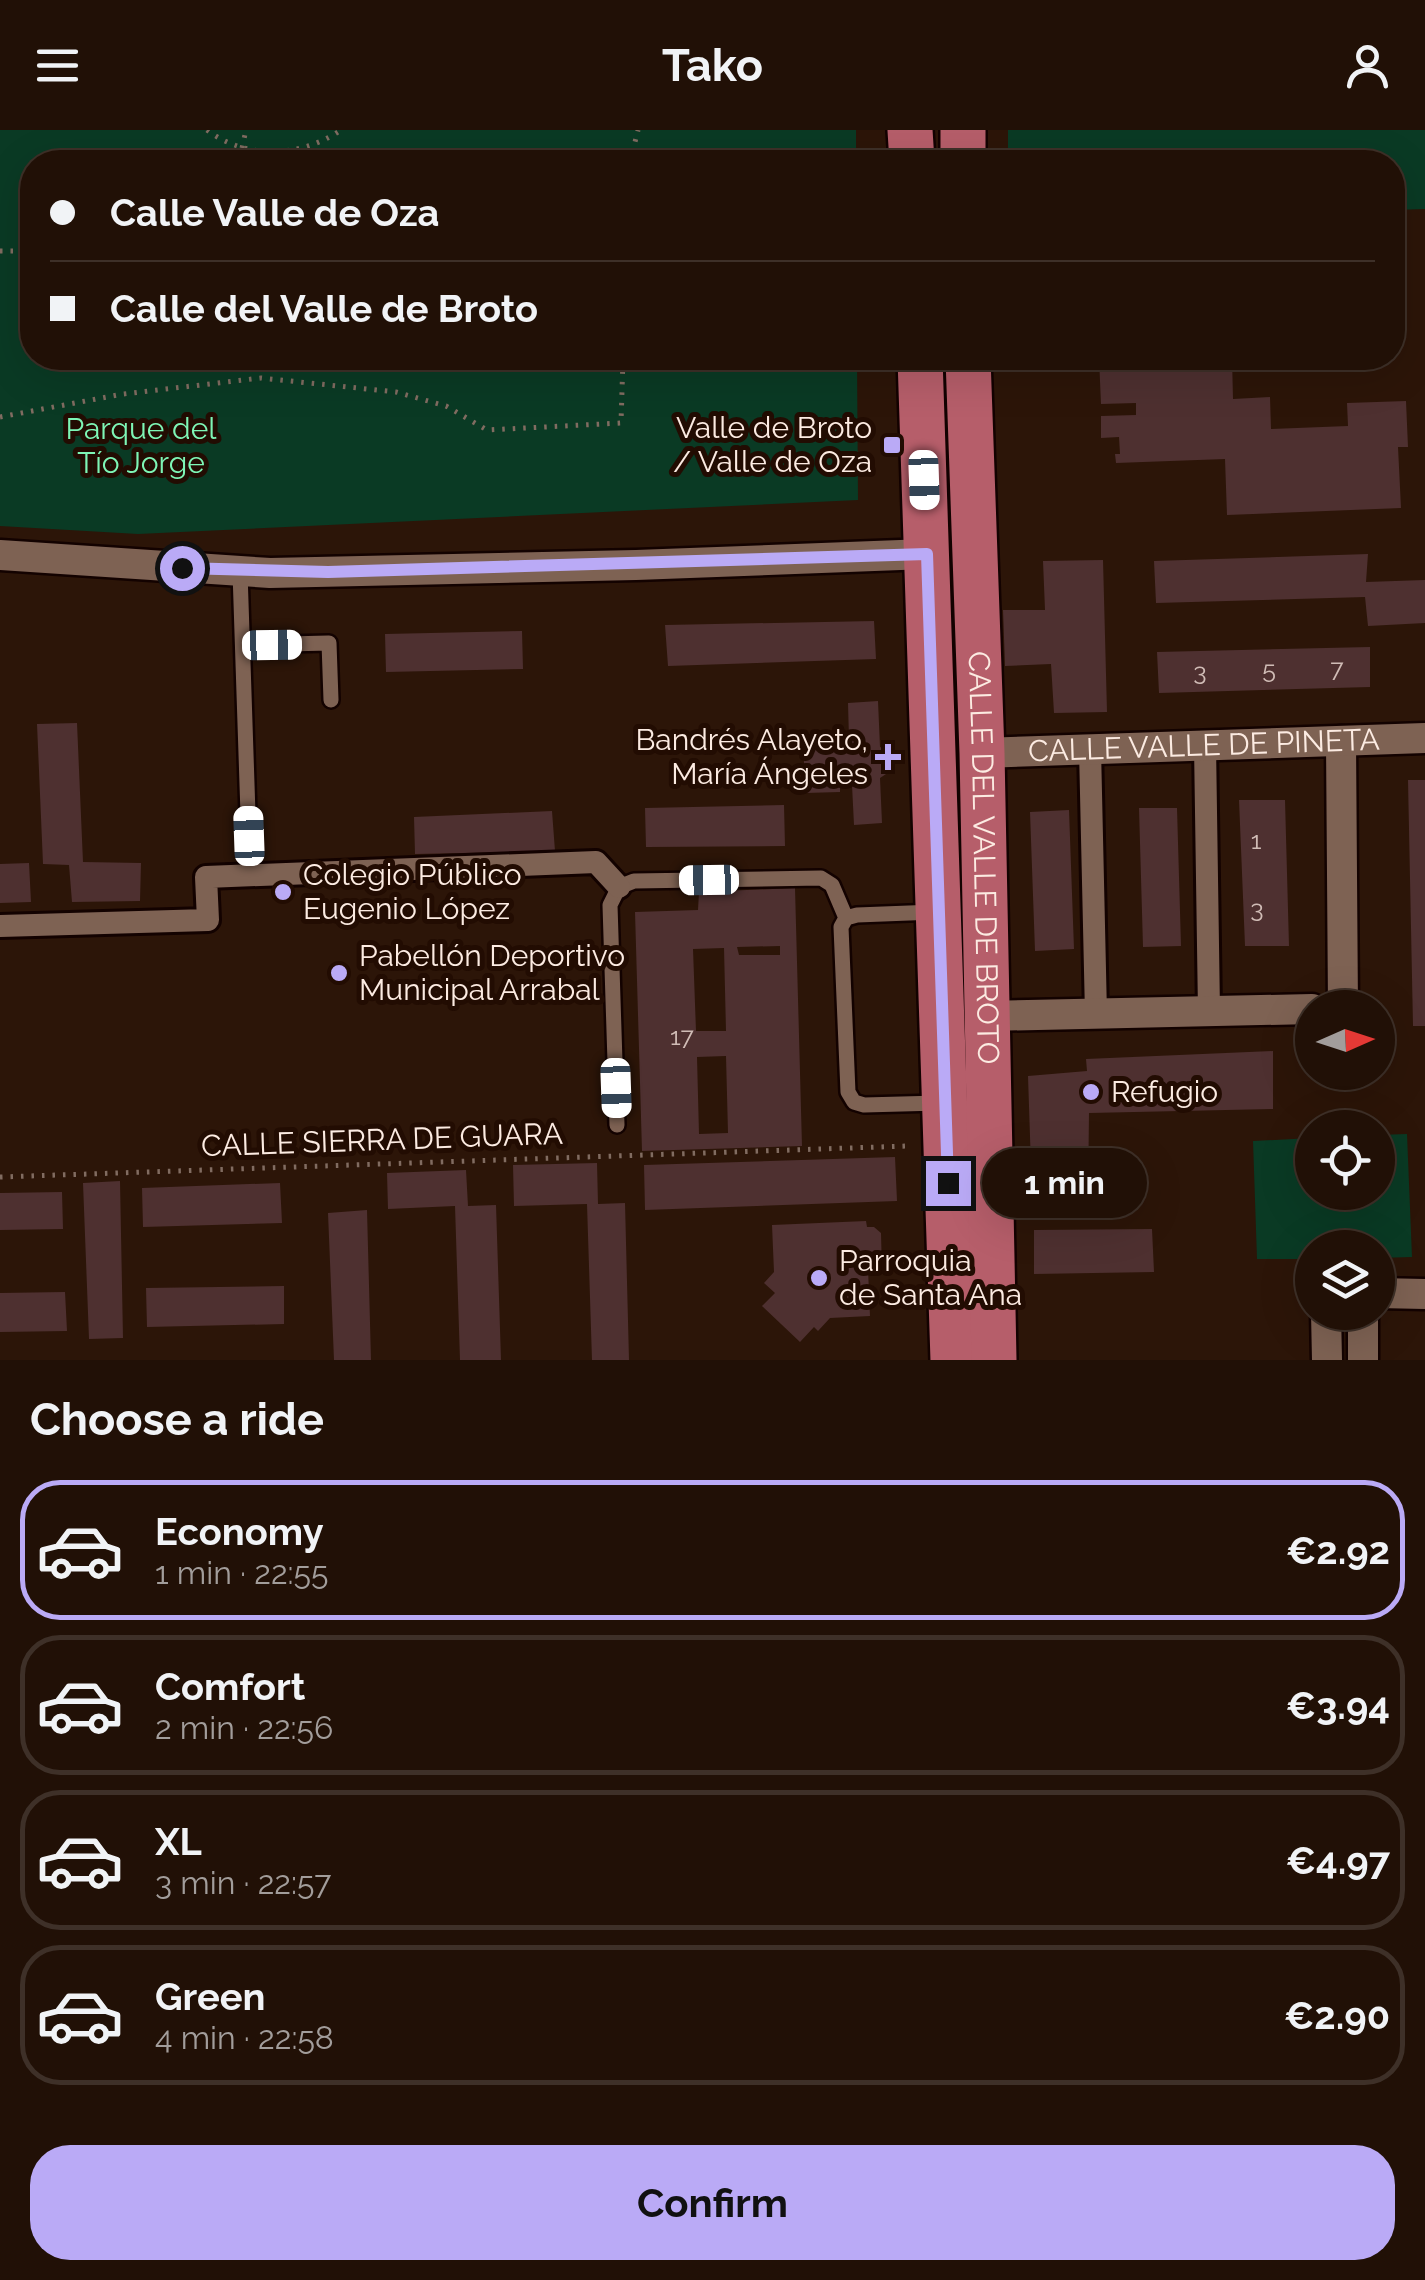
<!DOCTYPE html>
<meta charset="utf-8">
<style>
body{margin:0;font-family:Raleway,sans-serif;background:#2d1e14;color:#f1f3f6;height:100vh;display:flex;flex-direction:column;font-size:38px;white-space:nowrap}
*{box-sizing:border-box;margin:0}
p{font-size:32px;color:#a29d9b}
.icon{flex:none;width:55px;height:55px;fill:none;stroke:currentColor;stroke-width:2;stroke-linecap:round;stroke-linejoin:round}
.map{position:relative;height:1230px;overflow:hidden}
.drawer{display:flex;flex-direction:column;background:#211006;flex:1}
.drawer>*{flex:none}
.top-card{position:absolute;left:20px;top:20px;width:1385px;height:220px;border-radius:40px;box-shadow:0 10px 40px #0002,0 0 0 2px #3e3028;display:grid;align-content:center;height:220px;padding:0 30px;background:#211006}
.needle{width:65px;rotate:87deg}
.fabs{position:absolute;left:1295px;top:860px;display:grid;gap:20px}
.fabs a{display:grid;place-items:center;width:100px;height:100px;border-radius:50%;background:#211006;box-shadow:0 10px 40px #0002,0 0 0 2px #3e3028;font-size:50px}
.end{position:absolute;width:45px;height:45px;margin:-22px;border:12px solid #baaaf6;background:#111;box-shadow:0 0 0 5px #111}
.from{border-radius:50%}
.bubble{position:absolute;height:70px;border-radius:35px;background:#211006;box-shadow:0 10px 40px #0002,0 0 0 2px #3e3028;font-size:32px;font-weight:700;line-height:70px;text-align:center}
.car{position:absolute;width:30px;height:60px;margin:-30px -15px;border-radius:12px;box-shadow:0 0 8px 2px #0007;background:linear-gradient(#fff 24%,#345 0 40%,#fff 0 76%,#345 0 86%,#fff 0)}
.top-card b{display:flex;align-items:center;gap:35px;height:95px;font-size:38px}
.top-card b+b{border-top:2px solid #3e3028}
.top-card i{width:25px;height:25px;background:#f1f3f6}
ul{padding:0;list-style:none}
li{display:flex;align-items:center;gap:30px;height:140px;margin:0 20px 15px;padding:0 10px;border:5px solid #3e3028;border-radius:40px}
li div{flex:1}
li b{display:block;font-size:38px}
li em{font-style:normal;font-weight:700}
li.active{border-color:#baaaf6}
li>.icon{width:90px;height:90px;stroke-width:1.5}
h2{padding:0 30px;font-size:45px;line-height:120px}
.cta{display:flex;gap:20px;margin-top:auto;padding:20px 30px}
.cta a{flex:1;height:115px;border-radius:40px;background:#baaaf6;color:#111;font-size:40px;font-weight:700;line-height:115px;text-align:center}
header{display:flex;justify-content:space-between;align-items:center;height:130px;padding:0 30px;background:#211006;font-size:45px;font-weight:700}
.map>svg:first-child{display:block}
.green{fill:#0a3a24}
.building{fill:#4e3030;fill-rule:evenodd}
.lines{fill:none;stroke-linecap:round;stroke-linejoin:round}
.service-casing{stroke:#130200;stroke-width:20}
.pedestrian-casing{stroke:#130200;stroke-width:28}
.minor-casing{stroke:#130200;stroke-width:35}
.primary-casing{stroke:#130200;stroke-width:50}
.path{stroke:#816c61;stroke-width:5;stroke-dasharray:2.5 8;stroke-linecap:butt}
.service{stroke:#7e6253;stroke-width:15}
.pedestrian{stroke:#7e6253;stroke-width:22}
.minor{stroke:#7e6253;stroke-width:30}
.primary{stroke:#b65e6a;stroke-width:45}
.route{stroke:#baaaf6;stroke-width:12}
.poi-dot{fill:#baaaf6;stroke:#220c02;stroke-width:4}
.labels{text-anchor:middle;stroke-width:10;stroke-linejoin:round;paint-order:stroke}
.number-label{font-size:25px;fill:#d0bcb6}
.poi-label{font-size:30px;fill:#fcebe2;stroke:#220c02;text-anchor:start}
.park-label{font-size:30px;fill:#7ef6b6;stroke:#220c02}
.street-label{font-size:30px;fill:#fcebe2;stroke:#220c02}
</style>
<header><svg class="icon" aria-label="menu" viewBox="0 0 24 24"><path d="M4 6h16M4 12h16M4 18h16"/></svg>Tako<svg class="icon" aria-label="person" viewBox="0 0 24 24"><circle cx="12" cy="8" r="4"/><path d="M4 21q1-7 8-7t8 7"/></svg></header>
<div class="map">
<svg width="1425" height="1230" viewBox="0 0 1425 1230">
<rect width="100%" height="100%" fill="#2c1508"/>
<path class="green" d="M 0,0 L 856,0 L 856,32 L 32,32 L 32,228 L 857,228 L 858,370 L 138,404 L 0,396 Z
M 1008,0 L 1425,0 L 1425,79 L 1393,80 L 1392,32 L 1008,32 Z
M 1407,1004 L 1412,1127 L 1378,1128 L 1378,1118 L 1312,1118 L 1312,1129 L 1257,1129 L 1253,1011 L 1312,1008 L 1312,1062 L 1378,1062 L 1378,1005 Z"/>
<path class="building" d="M 1099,228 L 1232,228 L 1233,269 L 1270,267 L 1271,299 L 1348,296 L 1347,273 L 1406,271 L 1408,317 L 1398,317 L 1401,378 L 1227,385 L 1225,329 L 1116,333 L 1115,324 L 1120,324 L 1119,307 L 1101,308 L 1101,286 L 1136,285 L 1136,273 L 1101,274 Z
M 1368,424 L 1366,452 L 1425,450 L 1425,493 L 1368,496 L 1365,467 L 1156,473 L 1154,431 Z
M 1103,430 L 1107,582 L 1054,583 L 1051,534 L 1005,536 L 1003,480 L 1045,480 L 1043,431 Z
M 874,491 L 876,529 L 668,536 L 665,495 Z
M 522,501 L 523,539 L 386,542 L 385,504 Z
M 1370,517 L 1370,557 L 1159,563 L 1157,522 Z
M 878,571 L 880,617 L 888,621 L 889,642 L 880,648 L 882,693 L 854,695 L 852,655 L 840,656 L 840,662 L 805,663 L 803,604 L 842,603 L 842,609 L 849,609 L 848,573 Z
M 77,593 L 83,732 L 141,733 L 140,771 L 72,772 L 69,735 L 43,734 L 37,594 Z
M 1408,650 L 1425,650 L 1425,896 L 1413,896 Z
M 1239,670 L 1285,670 L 1289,816 L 1245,816 Z
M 784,675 L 785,716 L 646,717 L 645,678 Z
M 1139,678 L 1177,678 L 1181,816 L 1143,817 Z
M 1069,680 L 1074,819 L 1035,821 L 1030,682 Z
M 552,681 L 555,721 L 415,724 L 414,687 Z
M 29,733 L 31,772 L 0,773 L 0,734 Z
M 795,758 L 802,1016 L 642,1021 L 635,782 L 698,780 L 699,762 ZM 780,816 L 780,825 L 739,825 L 737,817 ZM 724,818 L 726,901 L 696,901 L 693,819 ZM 726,926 L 728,1003 L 699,1004 L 697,927 Z
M 1273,921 L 1273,979 L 1089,983 L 1088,1065 L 1032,1067 L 1028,946 L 1087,941 L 1086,929 Z
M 895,1027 L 897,1071 L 645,1080 L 644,1035 Z
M 597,1033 L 598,1074 L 625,1073 L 629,1230 L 592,1230 L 587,1074 L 514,1076 L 513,1035 Z
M 466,1040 L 468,1076 L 496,1075 L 501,1230 L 460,1230 L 455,1076 L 388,1079 L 387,1043 Z
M 120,1051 L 123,1208 L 89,1209 L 83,1053 Z
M 280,1053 L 282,1093 L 143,1097 L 142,1058 Z
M 62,1062 L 63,1099 L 0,1100 L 0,1063 Z
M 367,1080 L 371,1230 L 334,1230 L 328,1083 Z
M 866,1091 L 867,1097 L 874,1097 L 881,1103 L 882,1142 L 872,1143 L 872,1139 L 868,1139 L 870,1186 L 830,1188 L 818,1201 L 814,1197 L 800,1212 L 762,1176 L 775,1163 L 764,1153 L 774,1142 L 772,1095 Z
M 1152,1099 L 1154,1142 L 1034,1144 L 1034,1100 Z
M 284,1156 L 284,1194 L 147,1197 L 146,1158 Z
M 65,1162 L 67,1201 L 0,1202 L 0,1163 Z"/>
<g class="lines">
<g class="service-casing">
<path id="service" d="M 240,442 L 250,745
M 243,515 L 329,513 L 331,570
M 935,782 L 857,785 L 846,788 L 841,797 L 848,962 L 854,972 L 864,975 L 939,973
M 617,995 L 610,775 L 619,757 L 634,751 L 821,748 L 832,755 L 846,788"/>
</g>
<g class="pedestrian-casing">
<path id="pedestrian" d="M 1205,615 L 1209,881
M 1090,619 L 1096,884
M 0,796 L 208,790 L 206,747 L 596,732 L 619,757"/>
</g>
<g class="minor-casing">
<g id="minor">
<path d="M 0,425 L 270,443 L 636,435 L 927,424"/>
<path d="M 1341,611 L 1343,878"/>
<path id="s1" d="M 982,623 L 1425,608"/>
<path d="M 987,886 L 1312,879"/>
<path d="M 1378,1163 L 1425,1164"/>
<path d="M 1326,1182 L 1327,1230"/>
<path d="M 1363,1182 L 1363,1230"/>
</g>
</g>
<g class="primary-casing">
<g id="primary">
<path d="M 910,0 L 912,32"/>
<path d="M 963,0 L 963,32"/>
<path d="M 920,228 L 953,1230"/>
<path id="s2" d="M 968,228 L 982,623 L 994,1230"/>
</g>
</g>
<path class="path" d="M 207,0 C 246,30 302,27 341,0
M 242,18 L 246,0
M 263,32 L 264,22
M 630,32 L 638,0
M 0,121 L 32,121
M 260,228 L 261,248
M 0,287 L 123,264 L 261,248 L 396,262 L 446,276 L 487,300 L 621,293 L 623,228
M 0,1047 L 908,1016"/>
<use href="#service" class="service"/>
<use href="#pedestrian" class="pedestrian"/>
<use href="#minor" class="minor"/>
<use href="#primary" class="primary"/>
</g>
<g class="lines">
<path class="route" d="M 182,438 L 328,442 L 927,424 L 948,1053"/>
</g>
<g class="poi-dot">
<rect x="882" y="305" width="20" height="20" rx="5"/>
<path d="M883 612h10v10h10v10h-10v10h-10v-10h-10v-10h10z"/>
<circle cx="283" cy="762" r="10"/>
<circle cx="339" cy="843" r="10"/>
<circle cx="1091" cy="962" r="10"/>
<circle cx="819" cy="1148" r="10"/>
</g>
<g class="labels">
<g class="number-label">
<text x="1337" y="547">7</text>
<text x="1269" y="548">5</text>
<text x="1200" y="550">3</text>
<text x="1256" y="719">1</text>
<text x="1257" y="787">3</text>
<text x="682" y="915">17</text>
</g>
<g class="poi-label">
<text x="872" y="308" text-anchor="end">Valle de Broto<tspan x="872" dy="34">/ Valle de Oza</tspan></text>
<text x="868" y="620" text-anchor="end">Bandrés Alayeto,<tspan x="868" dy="34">María Ángeles</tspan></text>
<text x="303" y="755">Colegio Público<tspan x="303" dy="34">Eugenio López</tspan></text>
<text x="359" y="836">Pabellón Deportivo<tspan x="359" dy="34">Municipal Arrabal</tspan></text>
<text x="1111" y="972">Refugio</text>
<text x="839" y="1141">Parroquia<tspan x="839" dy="34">de Santa Ana</tspan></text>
</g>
<g class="park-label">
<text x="141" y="309">Parque del<tspan x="141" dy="34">Tío Jorge</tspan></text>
</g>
<g class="street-label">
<text dy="10" stroke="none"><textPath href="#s1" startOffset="222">CALLE VALLE DE PINETA</textPath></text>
<text dy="10" stroke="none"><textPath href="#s2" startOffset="500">CALLE DEL VALLE DE BROTO</textPath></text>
<text transform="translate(382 1010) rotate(-2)" y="10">CALLE SIERRA DE GUARA</text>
</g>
</g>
</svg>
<div class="fabs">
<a><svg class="needle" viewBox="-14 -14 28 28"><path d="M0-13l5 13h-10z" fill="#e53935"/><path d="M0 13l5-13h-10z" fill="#a29d9b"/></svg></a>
<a><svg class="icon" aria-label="locate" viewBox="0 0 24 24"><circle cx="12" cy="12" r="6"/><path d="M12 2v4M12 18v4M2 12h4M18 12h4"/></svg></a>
<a><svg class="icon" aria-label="layers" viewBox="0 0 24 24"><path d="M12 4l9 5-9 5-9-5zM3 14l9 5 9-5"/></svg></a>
</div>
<i class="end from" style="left:182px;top:438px"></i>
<i class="end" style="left:948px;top:1053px"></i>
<div class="bubble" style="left:982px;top:1018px;width:165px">1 min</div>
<i class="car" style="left:924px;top:350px;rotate:178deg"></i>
<i class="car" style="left:272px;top:515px;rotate:89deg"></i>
<i class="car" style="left:249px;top:706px;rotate:358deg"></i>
<i class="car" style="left:709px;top:750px;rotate:269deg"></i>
<i class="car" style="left:616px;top:958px;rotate:178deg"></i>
<div class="top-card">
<b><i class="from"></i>Calle Valle de Oza</b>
<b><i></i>Calle del Valle de Broto</b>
</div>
</div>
<section class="drawer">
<h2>Choose a ride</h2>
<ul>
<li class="active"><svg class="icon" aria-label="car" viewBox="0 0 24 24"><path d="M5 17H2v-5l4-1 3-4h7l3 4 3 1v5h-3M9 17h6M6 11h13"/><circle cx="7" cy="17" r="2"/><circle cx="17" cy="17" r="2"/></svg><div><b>Economy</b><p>1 min · 22:55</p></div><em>€2.92</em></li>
<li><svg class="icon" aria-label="car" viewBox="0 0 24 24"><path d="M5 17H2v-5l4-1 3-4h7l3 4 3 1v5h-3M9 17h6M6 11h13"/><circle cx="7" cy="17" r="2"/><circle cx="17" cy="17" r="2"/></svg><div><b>Comfort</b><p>2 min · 22:56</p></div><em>€3.94</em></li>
<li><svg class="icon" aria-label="car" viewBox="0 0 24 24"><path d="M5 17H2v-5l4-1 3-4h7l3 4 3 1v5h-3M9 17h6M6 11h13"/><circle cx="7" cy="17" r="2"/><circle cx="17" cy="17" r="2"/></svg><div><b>XL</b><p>3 min · 22:57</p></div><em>€4.97</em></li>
<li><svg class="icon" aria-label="car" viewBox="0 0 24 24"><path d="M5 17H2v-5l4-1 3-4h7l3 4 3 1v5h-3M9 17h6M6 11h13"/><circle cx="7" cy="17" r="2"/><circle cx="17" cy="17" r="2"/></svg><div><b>Green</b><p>4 min · 22:58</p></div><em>€2.90</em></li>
</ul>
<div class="cta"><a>Confirm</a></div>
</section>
